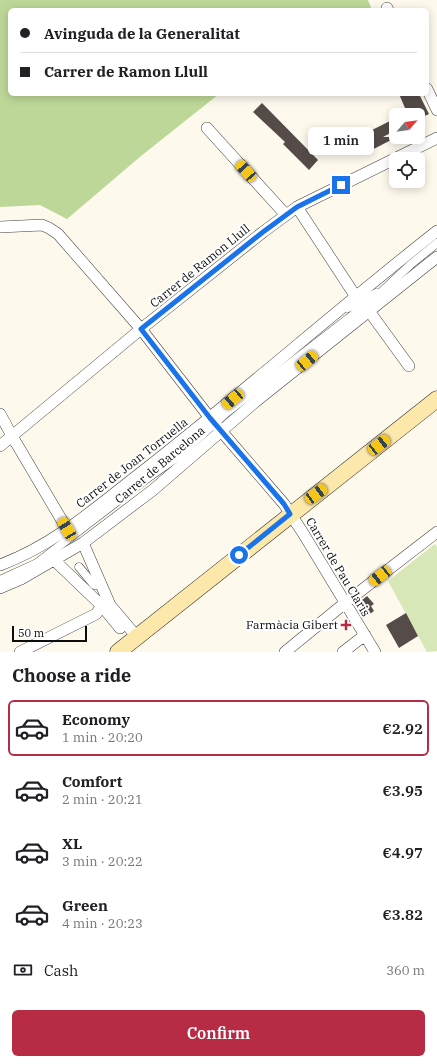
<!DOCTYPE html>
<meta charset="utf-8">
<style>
body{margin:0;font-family:"IBM Plex Serif",serif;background:#f6f6f6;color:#202124;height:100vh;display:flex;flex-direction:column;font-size:15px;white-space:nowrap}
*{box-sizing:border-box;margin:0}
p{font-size:13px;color:#757577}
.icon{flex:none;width:22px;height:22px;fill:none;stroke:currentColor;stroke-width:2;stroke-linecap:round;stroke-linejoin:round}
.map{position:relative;height:652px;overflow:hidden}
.details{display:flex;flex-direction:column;background:#fff;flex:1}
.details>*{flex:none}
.top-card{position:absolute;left:8px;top:8px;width:421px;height:88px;border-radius:6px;box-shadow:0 2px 10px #0003;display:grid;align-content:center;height:88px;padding:0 12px;background:#fff}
.needle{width:26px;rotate:62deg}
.fabs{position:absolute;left:389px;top:108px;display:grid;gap:8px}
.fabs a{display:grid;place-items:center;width:36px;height:36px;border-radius:6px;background:#fff;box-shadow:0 2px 10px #0003;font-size:20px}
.scale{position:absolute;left:12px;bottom:10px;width:75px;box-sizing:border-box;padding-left:4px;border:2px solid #0d0d0d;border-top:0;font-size:11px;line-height:14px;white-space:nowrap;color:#0d0d0d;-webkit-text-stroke:3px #fff;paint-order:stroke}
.end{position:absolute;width:18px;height:18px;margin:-9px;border:5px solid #1a73e8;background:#fff;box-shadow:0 0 0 2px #fff}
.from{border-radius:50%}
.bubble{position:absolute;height:28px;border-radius:6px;background:#fff;box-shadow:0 2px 10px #0003;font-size:13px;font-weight:600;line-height:28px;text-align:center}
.car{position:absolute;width:12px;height:24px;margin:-12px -6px;border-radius:5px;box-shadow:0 0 3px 1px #0007;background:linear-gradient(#f5c518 24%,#345 0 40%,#f5c518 0 76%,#345 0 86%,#f5c518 0)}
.top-card b{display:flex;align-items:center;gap:14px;height:38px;font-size:15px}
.top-card b+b{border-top:1px solid #e0e0e0}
.top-card i{width:10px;height:10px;background:#202124}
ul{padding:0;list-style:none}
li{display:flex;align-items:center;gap:12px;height:56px;margin:0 8px 6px;padding:0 4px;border:2px solid transparent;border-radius:6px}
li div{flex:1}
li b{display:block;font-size:15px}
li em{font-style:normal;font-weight:600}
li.on{border-color:#b72b44}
li>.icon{width:36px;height:36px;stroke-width:1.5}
h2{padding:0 12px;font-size:18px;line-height:48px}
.pay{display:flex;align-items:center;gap:10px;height:44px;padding:0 12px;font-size:15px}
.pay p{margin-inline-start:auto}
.primary-button{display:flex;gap:8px;margin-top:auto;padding:8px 12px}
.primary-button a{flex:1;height:46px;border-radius:6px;background:#b72b44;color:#fff;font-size:16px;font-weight:600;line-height:46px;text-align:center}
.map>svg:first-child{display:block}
.green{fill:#d7e7b8}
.forest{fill:#bdd798}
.building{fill:#554c4a}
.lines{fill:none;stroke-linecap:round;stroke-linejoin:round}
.pedestrian-casing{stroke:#404040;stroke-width:9}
.minor-casing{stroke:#404040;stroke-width:12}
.secondary-casing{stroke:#2f2f2f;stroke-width:17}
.pedestrian{stroke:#fff;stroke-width:8}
.minor{stroke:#fff;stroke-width:11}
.secondary{stroke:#fce8ab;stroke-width:16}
.route{stroke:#1a73e8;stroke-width:5}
.poi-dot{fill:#b72b44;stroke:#fff;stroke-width:1.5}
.labels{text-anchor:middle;stroke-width:4;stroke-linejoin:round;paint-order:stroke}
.street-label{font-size:12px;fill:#0d0d0d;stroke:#fff}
.poi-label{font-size:12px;fill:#0d0d0d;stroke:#fff;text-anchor:end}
</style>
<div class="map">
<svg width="437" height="652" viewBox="0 0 437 652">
<rect width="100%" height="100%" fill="#fef9ed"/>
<path class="green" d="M 435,544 L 437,547 L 437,651 L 427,652 L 388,581 Z"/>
<path class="forest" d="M 0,0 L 368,0 L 372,10 L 10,10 L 10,94 L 219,94 L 141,156 L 67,219 L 40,205 L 0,207 Z"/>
<path class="building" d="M 399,94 L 419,94 L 429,114 L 418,119 L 418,115 L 408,115 Z
M 262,103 L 318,160 L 309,170 L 283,144 L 285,142 L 253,112 Z
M 396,118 L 396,130 L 383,137 L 397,137 L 362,155 L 354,139 Z
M 367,596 L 374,604 L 371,606 L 374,611 L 364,618 L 356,605 Z
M 406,613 L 418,636 L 399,648 L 386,625 Z"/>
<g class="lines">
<g class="pedestrian-casing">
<path id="pedestrian" d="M 348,308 L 376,293
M 79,567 L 94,585 L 101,585
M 0,580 L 37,563 L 149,477 L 179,456 L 226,413 L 376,297 L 410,265 L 437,243"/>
</g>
<g class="minor-casing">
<path id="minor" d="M 387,8 L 388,10
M 427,89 L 437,110
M 207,128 L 286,215
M 297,207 L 356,297
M 0,227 L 42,225 L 49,228 L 58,234 L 141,329 L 210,418 L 284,504 L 303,533 L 375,652
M 369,311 L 409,366
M 0,414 L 12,436 L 67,529
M 0,446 L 141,329 L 263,232 L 297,207 L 437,138
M 83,543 L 110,605 L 137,637
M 54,560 L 101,605 L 120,628
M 0,565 C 57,544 101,503 148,467 C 246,390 339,308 437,231
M 0,588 L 21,579 L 83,543 L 153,490 L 255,402 L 437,257
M 20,652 L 96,614 L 99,610 L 101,605
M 285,652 L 345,603 L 437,532
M 343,652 L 365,635"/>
</g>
<g class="secondary-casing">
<path id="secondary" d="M 118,652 C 224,567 331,484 437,399"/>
</g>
<use href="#pedestrian" class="pedestrian"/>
<use href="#minor" class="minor"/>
<use href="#secondary" class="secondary"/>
</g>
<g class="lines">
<path class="route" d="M 239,555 L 290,514 L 284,504 L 210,418 L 141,329 L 263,232 L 297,207 L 341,185"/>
</g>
<path class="poi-dot" d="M344 619h4v4h4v4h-4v4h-4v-4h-4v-4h4z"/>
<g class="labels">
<g class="street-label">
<text transform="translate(200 266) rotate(-39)" y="4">Carrer de Ramon Llull</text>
<text transform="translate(132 463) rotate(-38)" y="4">Carrer de Joan Torruella</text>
<text transform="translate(160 465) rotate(-40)" y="4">Carrer de Barcelona</text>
<text transform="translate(338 567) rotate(59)" y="4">Carrer de Pau Claris</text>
</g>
<g class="poi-label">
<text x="338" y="629">Farmàcia Gibert</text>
</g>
</g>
</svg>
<div class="fabs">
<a><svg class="needle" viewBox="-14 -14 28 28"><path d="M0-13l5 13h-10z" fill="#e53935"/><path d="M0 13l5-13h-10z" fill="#757577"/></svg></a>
<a><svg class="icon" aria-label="locate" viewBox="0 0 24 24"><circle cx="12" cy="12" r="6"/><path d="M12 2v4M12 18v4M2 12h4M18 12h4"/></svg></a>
</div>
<div class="scale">50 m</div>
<i class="end from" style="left:239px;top:555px"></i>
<i class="end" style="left:341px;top:185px"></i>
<div class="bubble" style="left:308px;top:127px;width:66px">1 min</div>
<i class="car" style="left:246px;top:171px;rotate:318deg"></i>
<i class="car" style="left:307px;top:361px;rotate:51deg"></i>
<i class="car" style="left:233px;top:399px;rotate:230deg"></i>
<i class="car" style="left:379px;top:445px;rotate:52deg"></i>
<i class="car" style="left:316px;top:494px;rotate:54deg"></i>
<i class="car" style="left:67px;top:529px;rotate:329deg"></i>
<i class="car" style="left:380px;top:576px;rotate:232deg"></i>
<div class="top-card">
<b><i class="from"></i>Avinguda de la Generalitat</b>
<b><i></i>Carrer de Ramon Llull</b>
</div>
</div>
<section class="details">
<h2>Choose a ride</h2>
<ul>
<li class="on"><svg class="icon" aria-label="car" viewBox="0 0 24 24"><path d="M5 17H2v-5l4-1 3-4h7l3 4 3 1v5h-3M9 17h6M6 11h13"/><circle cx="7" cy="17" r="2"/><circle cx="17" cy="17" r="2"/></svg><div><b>Economy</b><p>1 min · 20:20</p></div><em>€2.92</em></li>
<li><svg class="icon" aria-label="car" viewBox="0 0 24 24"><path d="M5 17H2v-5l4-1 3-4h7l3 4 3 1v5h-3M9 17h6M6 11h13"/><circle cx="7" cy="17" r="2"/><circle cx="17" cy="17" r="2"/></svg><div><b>Comfort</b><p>2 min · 20:21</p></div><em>€3.95</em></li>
<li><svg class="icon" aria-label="car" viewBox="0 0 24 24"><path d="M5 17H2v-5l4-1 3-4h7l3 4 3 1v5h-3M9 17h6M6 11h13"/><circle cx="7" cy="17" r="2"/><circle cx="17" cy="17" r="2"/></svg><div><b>XL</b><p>3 min · 20:22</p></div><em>€4.97</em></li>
<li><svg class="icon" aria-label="car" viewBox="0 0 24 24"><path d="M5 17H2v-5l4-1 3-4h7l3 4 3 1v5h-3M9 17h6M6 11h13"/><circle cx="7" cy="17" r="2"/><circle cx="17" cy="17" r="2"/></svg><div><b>Green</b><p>4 min · 20:23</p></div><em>€3.82</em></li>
</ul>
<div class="pay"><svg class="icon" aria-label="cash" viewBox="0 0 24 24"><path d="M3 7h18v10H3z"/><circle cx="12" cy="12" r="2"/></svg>Cash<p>360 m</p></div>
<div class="primary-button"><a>Confirm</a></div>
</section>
